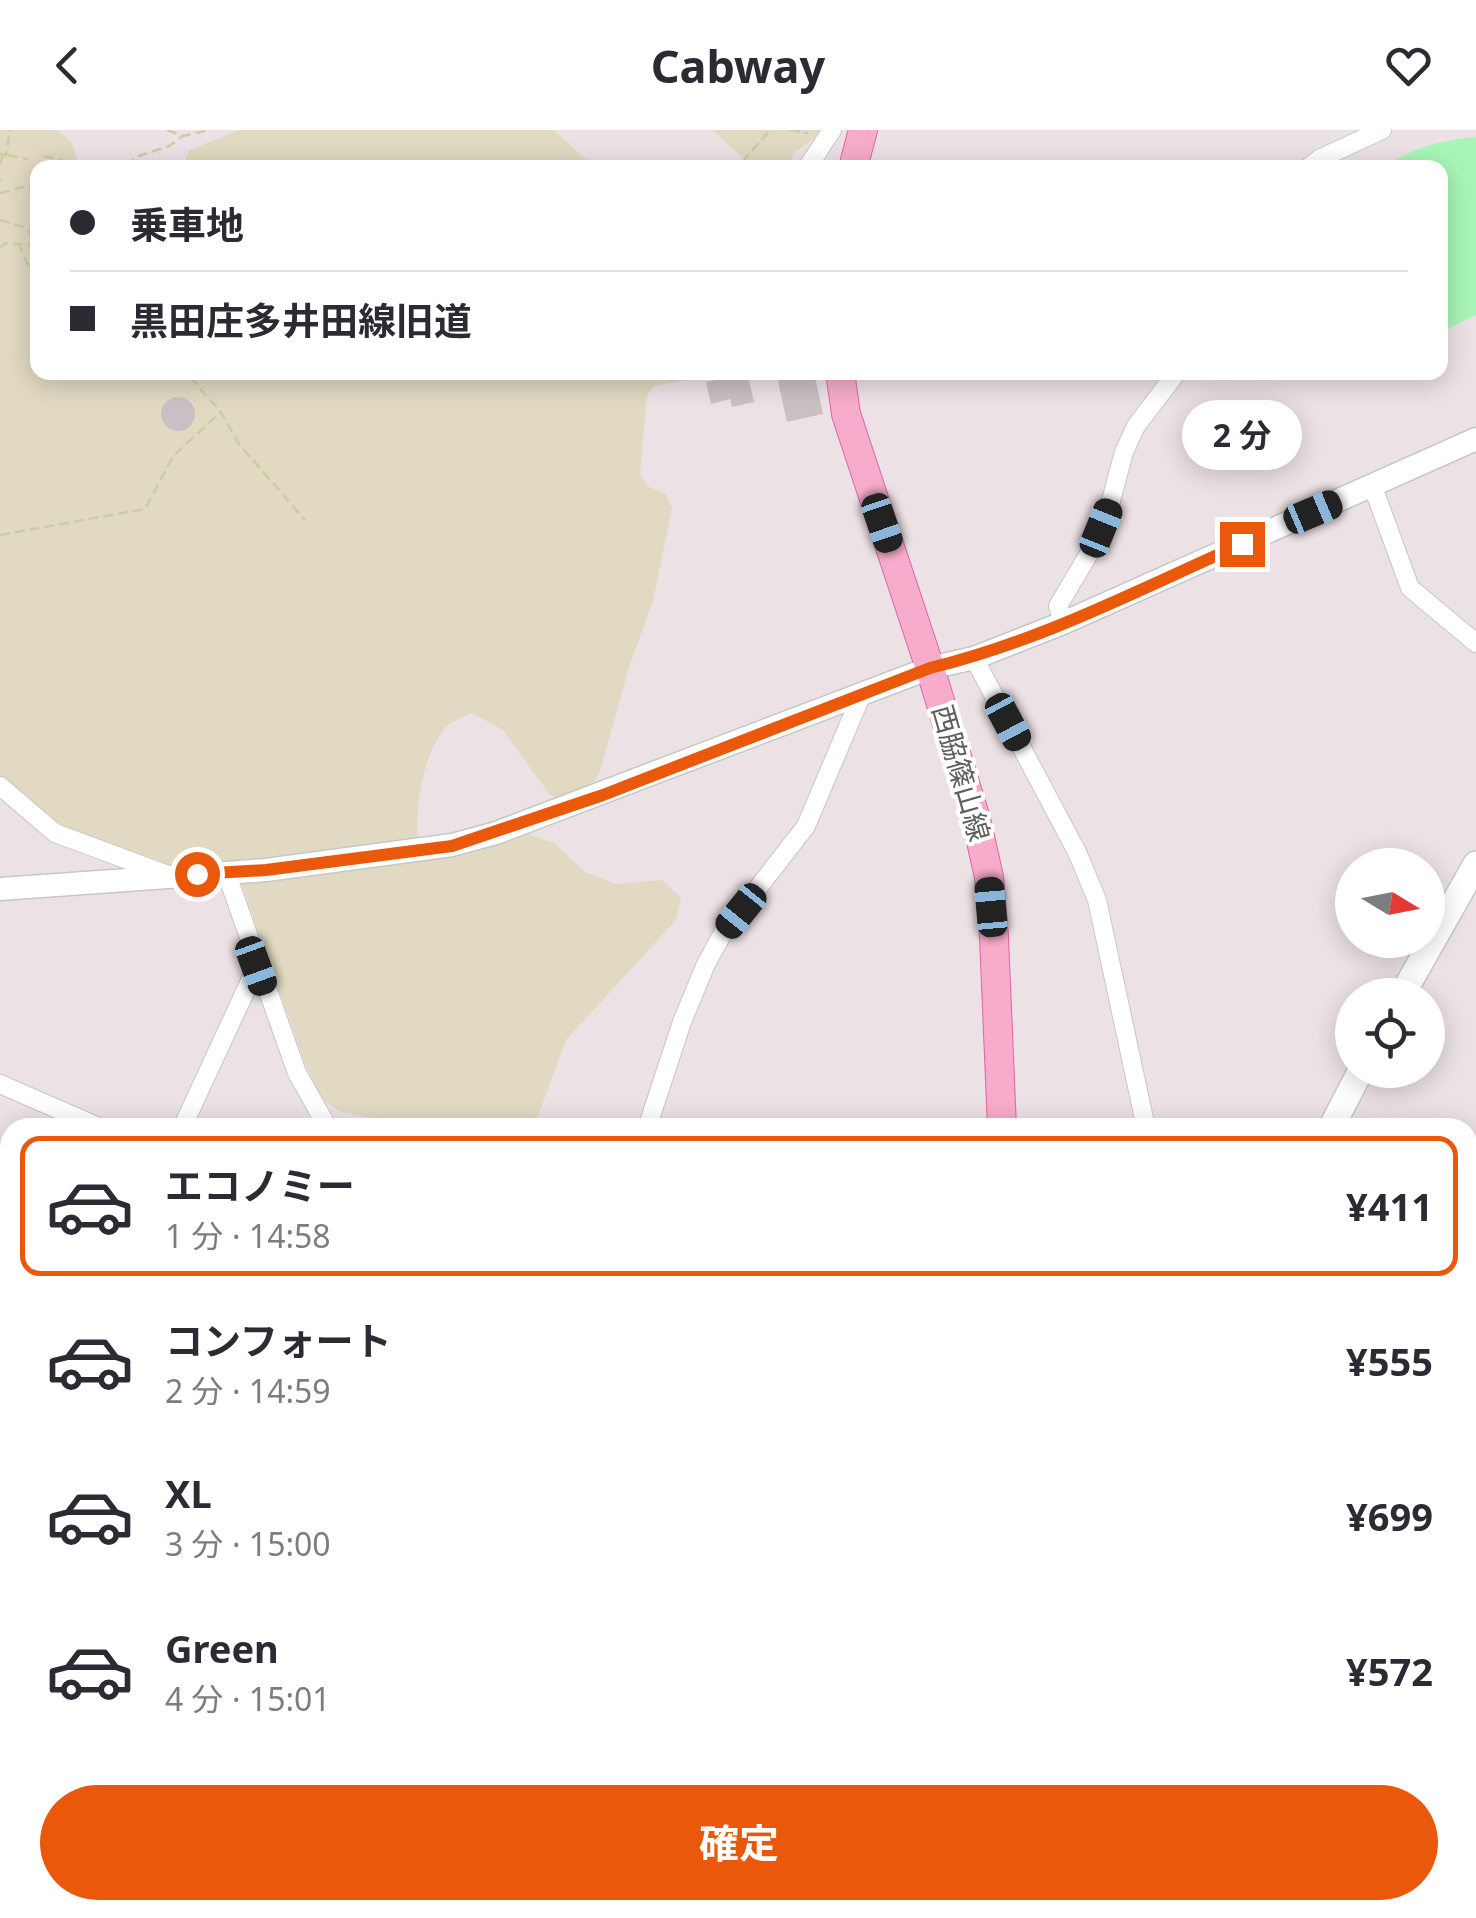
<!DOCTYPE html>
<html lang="ja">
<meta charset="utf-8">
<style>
body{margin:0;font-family:"Noto Sans","Noto Sans JP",sans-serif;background:#f2f2f3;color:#2b2b33;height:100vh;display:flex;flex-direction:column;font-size:38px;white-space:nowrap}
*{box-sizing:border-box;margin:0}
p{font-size:32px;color:#7c7c81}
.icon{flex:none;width:55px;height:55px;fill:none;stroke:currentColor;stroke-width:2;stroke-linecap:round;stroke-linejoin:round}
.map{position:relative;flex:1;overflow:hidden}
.side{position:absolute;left:0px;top:988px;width:1478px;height:802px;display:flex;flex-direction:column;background:#fff;border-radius:30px 30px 0 0;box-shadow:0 5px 25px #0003}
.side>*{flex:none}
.banner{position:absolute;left:30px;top:30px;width:1418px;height:220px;border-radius:20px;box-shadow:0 5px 25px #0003;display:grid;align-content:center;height:220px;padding:0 40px;background:#fff}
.needle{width:65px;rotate:100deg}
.buttons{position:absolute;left:1335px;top:718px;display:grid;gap:20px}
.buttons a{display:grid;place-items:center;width:110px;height:110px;border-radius:50%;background:#fff;box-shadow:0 5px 25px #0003;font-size:50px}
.end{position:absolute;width:45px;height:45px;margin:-22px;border:12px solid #ea580c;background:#fff;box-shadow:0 0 0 5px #fff}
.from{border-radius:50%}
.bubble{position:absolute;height:70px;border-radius:35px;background:#fff;box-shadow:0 5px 25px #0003;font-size:32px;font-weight:700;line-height:70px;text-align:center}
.car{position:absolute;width:30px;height:60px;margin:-30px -15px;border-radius:12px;box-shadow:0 0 8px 2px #0007;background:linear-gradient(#222 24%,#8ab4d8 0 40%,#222 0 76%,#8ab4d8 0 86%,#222 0)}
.banner b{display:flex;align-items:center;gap:35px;height:95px;font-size:38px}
.banner b+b{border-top:2px solid #e1e1e2}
.banner i{width:25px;height:25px;background:#2b2b33}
ul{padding:18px 0 0;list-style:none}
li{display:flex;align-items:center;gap:30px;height:140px;margin:0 20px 15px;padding:0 20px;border:5px solid transparent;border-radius:20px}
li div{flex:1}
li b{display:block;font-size:38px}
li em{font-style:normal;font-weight:700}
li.current{border-color:#ea580c}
li>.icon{width:90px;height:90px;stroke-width:1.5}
.cta{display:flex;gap:20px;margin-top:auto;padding:20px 40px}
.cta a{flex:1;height:115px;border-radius:60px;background:#ea580c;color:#fff;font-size:40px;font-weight:700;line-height:115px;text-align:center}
header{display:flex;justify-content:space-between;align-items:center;height:130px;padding:0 40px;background:#fff;font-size:45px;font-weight:700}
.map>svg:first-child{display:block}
.green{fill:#e1d9c1}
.water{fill:#a8f6b7}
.building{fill:#c9c0c5}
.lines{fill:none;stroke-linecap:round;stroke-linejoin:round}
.minor-casing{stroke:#c3c9c6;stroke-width:20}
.tertiary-casing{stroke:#c3c9c6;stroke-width:25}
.secondary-casing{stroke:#c4cbc6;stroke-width:28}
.primary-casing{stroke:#e264a6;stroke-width:30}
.path{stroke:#cbcda2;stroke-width:2.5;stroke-dasharray:10 5;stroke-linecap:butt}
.minor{stroke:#fff;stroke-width:18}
.tertiary{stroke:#fff;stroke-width:22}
.secondary{stroke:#fff;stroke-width:25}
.primary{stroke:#f6acca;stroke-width:28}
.route{stroke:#ea580c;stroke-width:12}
.labels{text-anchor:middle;stroke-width:8;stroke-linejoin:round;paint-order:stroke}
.street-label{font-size:28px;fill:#5a615c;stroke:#fff}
</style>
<header><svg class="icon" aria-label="back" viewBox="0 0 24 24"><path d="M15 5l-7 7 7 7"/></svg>Cabway<svg class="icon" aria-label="heart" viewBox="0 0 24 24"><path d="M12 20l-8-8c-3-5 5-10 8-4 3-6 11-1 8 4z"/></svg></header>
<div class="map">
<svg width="1476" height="1788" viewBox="0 0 1476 1788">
<rect width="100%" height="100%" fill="#ece2e6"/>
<path class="green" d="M 0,0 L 56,0 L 71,11 L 79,37 L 38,38 L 38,242 L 692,243 L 687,250 L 654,256 L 647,265 L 640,344 L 649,357 L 666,364 L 672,378 L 653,471 L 630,534 L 600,641 L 590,661 L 563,670 L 550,665 L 503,600 L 472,583 C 464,587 451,591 445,598 C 420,630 412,690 421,728 L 453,726 L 528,704 L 554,713 L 585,742 L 616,754 L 662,750 L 681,768 L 676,790 L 566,910 L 534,997 L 422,997 L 341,982 L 322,969 L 304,931 L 235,735 L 167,736 L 66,698 L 0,649 Z
M 240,0 L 554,0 L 594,37 L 183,37 L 189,20 Z
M 712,0 L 827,0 L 793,23 L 789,38 L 753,37 Z
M 1476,1673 L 1476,1788 L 1458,1788 L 1459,1780 L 1468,1780 L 1468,1714 Z"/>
<path class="water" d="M 1476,7 L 1476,185 L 1441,202 L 1440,38 L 1384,37 C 1412,18 1442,10 1476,7 Z"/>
<path class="building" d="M 724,242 L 747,242 L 754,272 L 732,277 L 730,269 L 711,274 L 706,252 L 725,248 Z
M 776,242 L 814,242 L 823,284 L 787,292 Z
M161 284a17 17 0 1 1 34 0a17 17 0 1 1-34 0Z"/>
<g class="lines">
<g class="minor-casing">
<path id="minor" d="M 807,38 L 832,0
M 1308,38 L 1321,28 L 1382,0
M 1373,357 L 1410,458 L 1476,513
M 1063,493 L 1058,476 L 1093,417 L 1109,378 L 1124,322 L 1136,296 L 1177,242
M 974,528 L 1077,722 L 1097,770 L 1146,998
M 0,656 L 55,703 L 168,745
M 226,742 L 297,943 L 328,998
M 0,954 L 101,998
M 182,998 L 257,836
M 647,998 L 682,892 L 706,834 L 723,803 L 806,696 L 861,566
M 1468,1051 L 1476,1053
M 0,1171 L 10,1176
M 1468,1184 L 1476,1187
M 1468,1331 L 1476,1311
M 0,1397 L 10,1369
M 1468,1477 L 1476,1479
M 1468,1587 L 1476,1588
M 1468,1754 L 1476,1756
M 337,1780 L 346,1788
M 737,1788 L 744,1780
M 1339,1788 L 1339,1780"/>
</g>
<g class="tertiary-casing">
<path id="tertiary" d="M 0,759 L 266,740 L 452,715 L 496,703 L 930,538 L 974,528 L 1063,493 L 1476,309"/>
</g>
<g class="secondary-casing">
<path id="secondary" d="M 1402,865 L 1476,734
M 1331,998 L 1361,940
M 0,1402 L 10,1407"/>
</g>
<g class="primary-casing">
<path id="primary" d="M 853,38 L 863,0
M 840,242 L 846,284 L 930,538 L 976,689 L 989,747 L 994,807 L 1002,998
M 265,1788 L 270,1780"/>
</g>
<path class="path" d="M 167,0 L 183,6 L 209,0
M 790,0 L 808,3
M 0,24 L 6,25 L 10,0
M 8,25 L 28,29
M 44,26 L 62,30 L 66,38
M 742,32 L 770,0
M 0,34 L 3,26
M 137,38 L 133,30 L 136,27 L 169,16 L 183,6
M 0,48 L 0,51
M 0,63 L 38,53
M 0,90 L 27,98 L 38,117
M 18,113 L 38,157
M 0,118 L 5,113 L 35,115
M 183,242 L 190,247 L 192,242
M 190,247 L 221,282 L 238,313 L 305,390
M 0,405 L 145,379 L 174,325 L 221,282
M 0,1496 L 10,1505"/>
<use href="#minor" class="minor"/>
<use href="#tertiary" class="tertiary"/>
<use href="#secondary" class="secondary"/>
<use href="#primary" class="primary"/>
</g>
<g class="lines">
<path class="route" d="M 197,744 L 266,740 L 452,716 L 603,665 L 930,538 C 1039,512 1140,459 1242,414"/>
</g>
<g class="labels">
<g class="street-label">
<text transform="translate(961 643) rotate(74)" y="10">西脇篠山線</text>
</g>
</g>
</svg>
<div class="buttons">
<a><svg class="needle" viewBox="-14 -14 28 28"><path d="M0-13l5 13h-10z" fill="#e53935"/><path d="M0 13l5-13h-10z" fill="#7c7c81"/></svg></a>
<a><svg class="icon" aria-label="locate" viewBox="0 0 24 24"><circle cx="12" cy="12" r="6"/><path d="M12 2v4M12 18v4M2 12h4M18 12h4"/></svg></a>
</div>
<i class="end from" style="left:197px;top:744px"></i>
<i class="end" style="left:1242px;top:414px"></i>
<div class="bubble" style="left:1182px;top:270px;width:120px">2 分</div>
<i class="car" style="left:1313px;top:382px;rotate:67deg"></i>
<i class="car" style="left:882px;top:393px;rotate:161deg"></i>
<i class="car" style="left:1101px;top:398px;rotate:22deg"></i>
<i class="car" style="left:1008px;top:592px;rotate:152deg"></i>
<i class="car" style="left:991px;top:777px;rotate:355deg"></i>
<i class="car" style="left:741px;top:781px;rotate:219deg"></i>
<i class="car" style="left:256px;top:836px;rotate:160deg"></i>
<div class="banner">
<b><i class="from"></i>乗車地</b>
<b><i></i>黒田庄多井田線旧道</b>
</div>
<section class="side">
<ul>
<li class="current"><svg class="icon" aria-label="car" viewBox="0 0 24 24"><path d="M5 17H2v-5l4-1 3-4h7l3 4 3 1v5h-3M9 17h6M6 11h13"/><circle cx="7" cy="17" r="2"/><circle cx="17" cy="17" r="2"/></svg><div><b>エコノミー</b><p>1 分 · 14:58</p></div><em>¥411</em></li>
<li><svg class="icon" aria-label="car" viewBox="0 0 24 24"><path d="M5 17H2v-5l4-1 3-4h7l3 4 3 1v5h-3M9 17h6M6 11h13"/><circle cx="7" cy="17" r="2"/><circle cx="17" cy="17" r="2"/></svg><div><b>コンフォート</b><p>2 分 · 14:59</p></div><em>¥555</em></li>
<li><svg class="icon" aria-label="car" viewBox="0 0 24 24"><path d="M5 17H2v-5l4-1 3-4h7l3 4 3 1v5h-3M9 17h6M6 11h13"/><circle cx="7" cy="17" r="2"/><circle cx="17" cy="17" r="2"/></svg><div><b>XL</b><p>3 分 · 15:00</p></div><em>¥699</em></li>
<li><svg class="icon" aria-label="car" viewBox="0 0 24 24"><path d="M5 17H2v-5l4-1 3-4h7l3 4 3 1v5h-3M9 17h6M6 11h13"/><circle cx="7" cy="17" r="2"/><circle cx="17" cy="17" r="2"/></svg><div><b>Green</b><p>4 分 · 15:01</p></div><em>¥572</em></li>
</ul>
<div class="cta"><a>確定</a></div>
</section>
</div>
